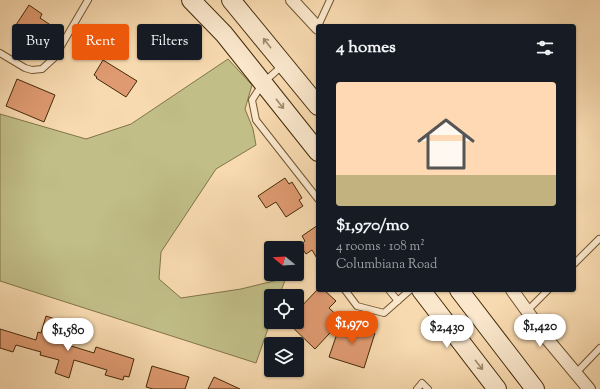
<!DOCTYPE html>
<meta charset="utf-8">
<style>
:root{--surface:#171b24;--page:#242831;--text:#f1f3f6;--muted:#9ea1a6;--line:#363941;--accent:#ea580c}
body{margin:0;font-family:"Sorts Mill Goudy",serif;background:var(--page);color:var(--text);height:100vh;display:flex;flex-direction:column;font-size:15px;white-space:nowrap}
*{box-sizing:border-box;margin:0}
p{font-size:13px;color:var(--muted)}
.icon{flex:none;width:22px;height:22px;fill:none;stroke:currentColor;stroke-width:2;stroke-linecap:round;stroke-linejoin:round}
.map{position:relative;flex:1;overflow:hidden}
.side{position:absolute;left:316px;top:24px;width:260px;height:268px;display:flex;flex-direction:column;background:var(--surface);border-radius:4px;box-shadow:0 1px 3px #0004}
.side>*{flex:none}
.banner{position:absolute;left:12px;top:24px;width:244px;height:36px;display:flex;gap:8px}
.needle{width:26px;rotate:288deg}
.tools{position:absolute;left:264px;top:241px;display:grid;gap:8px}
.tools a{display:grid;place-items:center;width:40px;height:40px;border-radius:4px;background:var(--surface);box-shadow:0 1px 3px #0004;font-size:20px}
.price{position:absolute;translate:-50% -34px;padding:0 9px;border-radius:14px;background:#fff;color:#222;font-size:13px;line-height:26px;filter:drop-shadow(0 1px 2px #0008)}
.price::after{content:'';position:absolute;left:50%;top:24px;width:12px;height:9px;margin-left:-6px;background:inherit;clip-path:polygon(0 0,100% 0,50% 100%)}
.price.current{background:var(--accent);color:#fff}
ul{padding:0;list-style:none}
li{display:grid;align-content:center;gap:8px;height:212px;padding:0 20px}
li+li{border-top:1px solid var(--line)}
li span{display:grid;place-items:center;height:124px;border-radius:4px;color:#555}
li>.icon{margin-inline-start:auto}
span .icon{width:72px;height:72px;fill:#fffc;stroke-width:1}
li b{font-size:17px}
h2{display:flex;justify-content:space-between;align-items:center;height:48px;padding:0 20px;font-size:17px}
.chip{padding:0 14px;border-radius:4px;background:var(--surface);box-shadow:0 1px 3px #0004;font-size:14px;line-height:36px}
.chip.current{background:var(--accent);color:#fff}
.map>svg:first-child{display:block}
.green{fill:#c1be88;stroke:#827448}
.building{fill:#df9a71;stroke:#432b09}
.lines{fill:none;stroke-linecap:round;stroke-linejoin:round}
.lane-casing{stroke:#705733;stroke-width:8}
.street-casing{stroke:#705733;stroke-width:14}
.secondary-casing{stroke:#432b09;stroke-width:20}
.lane{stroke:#fae7cc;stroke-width:6}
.street{stroke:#fae7cc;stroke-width:12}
.secondary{stroke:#fae7cc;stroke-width:18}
.oneway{stroke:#9e896a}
</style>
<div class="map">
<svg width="600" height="389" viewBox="0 0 600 389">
<rect width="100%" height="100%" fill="#f8dab0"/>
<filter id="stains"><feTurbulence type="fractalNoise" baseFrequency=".005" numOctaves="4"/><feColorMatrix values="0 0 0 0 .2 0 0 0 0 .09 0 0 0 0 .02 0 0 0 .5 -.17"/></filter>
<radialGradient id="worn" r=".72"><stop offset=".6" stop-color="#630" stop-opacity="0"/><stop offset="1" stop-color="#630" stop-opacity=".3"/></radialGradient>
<path class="green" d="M228,59l24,26 -7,24 8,20 3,16 -40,24 -55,83 -2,27 22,19 60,-9 45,-11 -7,18h-8v24l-15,43 -256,-82v-167l86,25 45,-15z"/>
<path class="building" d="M29,5l13,9 -2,4 18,12 -12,19 -32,-21z
M103,60l34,21 -11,16 -30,-19 1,-1 -3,-2z
M17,79l38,16 -11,27 -38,-16z
M285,178l4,6 3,-2 10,16 -3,2 4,6 -17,11 -10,-15 -10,6 -8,-12z
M318,225v35l-6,-10 -6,4 -6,-9 5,-4 -3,-5z
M317,290h7l12,11 -7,7 13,12 -27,29 -28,-27h10v-11z
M46,316l15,5 -6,20 39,12 2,-6 38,12 -5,18 -5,-1 -1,4 -18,-5 2,-5 -33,-10 -5,18 -14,-5 4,-13 -19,-5 1,-3 -25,-7 -3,7 -13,-4v-19l36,11 2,-8 3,1z
M341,322l34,11 -11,35 -35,-11z
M152,366l37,11 -4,12h-32l-7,-2z
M214,377l26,12h-32z"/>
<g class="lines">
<g class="lane-casing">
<path id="lane" d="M318,26l12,-26
M0,53l25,15 7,2 10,-1 12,-11 34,-58
M283,65l-20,18 -11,17 4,20 62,79
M574,264l25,-25
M345,290l12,16 27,7 26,-23
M389,290l9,11
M527,311l21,-21
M576,373l24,-25
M417,389l5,-6 6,6"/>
</g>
<g class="street-casing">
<path id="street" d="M292,0l26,28
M512,290l36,50 41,49"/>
</g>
<g class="secondary-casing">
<path id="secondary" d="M191,0l33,34 94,118
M231,0l87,106
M421,290l76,99
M459,290l76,99"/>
</g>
<use href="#lane" class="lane"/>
<use href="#street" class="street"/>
<use href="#secondary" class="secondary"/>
</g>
<defs><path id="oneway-shaft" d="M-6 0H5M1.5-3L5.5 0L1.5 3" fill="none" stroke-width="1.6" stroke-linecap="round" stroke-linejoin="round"/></defs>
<g class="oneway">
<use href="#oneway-shaft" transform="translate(267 43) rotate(-128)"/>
<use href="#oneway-shaft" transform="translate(280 104) rotate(52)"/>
<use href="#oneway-shaft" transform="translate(479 365) rotate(52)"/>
</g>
<rect width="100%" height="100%" filter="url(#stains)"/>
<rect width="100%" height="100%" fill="url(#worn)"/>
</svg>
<div class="tools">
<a><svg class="needle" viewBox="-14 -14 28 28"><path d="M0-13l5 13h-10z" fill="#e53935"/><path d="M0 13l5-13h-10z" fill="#9ea1a6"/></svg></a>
<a><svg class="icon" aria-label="locate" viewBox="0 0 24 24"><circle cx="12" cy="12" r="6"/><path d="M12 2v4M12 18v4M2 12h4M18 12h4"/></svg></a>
<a><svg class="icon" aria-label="layers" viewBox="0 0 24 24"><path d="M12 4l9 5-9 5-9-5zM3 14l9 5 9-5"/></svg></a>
</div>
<b class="price current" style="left:352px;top:345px">$1,970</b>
<b class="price" style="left:540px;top:348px">$1,420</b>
<b class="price" style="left:447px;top:349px">$2,430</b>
<b class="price" style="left:68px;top:352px">$1,580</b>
<div class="banner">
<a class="chip">Buy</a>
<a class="chip current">Rent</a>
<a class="chip">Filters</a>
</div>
<section class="side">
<h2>4 homes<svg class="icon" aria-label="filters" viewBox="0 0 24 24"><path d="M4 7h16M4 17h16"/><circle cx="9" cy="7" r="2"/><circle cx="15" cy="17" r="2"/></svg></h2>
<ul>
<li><span style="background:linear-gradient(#ffd9b3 75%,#c2b280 0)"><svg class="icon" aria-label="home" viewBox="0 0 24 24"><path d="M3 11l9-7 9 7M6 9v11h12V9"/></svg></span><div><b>$1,970/mo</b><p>4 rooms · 108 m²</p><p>Columbiana Road</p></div></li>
</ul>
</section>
</div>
